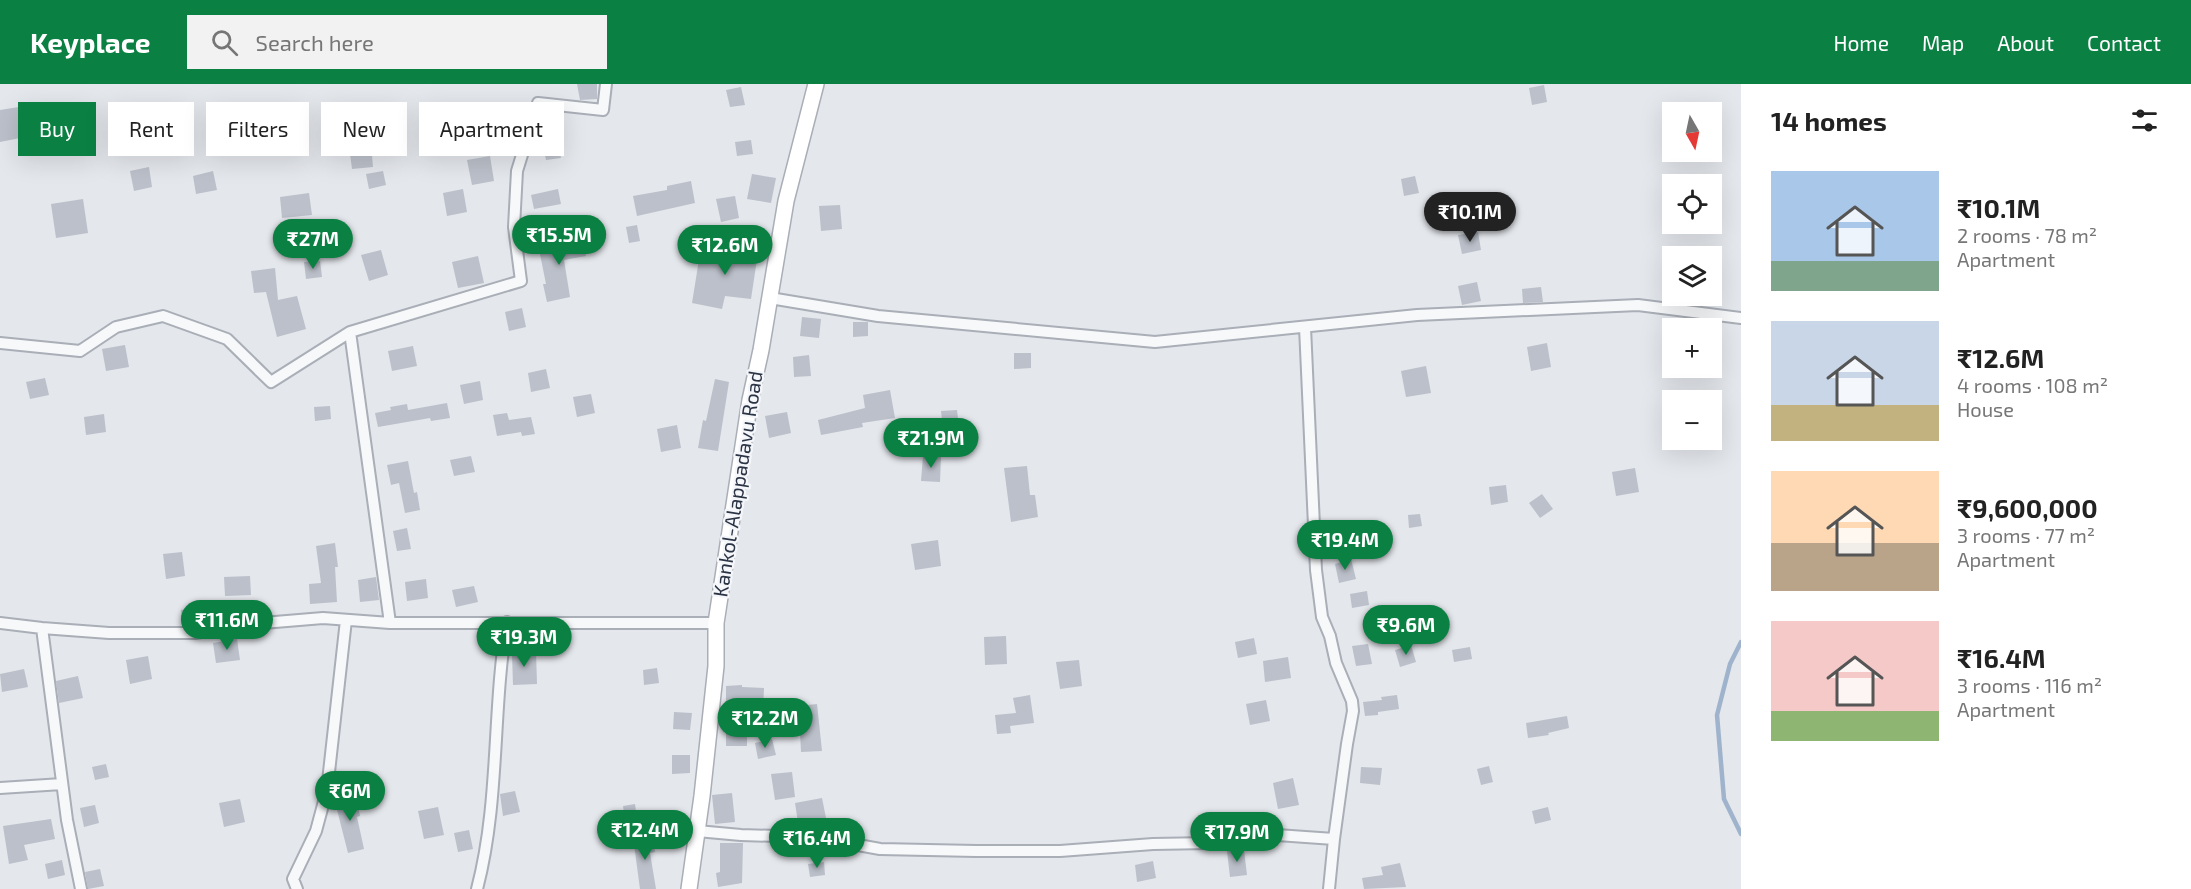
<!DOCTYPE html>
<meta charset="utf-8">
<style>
:root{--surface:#fff;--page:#f2f2f2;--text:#222;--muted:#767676;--accent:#0b8043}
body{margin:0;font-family:"Exo 2",sans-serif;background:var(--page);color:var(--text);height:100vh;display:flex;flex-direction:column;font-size:22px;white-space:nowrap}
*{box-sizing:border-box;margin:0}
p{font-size:20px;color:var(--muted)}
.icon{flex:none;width:33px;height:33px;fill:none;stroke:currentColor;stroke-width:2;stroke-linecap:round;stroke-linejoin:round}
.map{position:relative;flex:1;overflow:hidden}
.panel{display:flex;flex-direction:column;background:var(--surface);width:450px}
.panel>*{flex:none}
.banner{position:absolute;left:18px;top:18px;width:570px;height:54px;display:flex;gap:12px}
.needle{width:39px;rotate:171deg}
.tools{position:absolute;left:1662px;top:18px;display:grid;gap:12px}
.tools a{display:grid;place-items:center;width:60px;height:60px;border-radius:0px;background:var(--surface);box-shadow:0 6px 24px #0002;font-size:30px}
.price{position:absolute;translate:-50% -51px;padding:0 14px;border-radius:21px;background:var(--accent);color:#fff;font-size:20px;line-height:39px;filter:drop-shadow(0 2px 3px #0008)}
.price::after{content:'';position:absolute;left:50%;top:36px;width:18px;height:14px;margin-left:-9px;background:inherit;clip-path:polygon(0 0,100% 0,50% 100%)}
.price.selected{background:#222;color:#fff}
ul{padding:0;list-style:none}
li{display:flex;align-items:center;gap:18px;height:150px;padding:0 30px}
li span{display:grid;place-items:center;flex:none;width:168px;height:120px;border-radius:0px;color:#555}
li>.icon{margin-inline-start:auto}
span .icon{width:72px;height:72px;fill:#fffc;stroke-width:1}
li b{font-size:26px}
h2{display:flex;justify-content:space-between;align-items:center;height:72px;padding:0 30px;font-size:26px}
.pill{padding:0 21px;border-radius:0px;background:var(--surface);box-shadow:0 6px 24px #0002;font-size:21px;line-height:54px}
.pill.selected{background:var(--accent);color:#fff}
header{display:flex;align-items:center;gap:36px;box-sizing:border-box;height:84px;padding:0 30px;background:var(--accent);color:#fff}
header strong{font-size:28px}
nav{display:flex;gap:33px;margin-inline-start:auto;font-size:21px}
.search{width:420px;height:54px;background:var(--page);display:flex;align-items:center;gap:15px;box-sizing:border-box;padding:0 21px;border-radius:0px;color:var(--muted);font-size:22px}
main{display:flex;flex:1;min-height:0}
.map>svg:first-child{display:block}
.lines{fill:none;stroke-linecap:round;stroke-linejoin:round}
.stream{stroke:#9fb4cc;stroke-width:4.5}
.building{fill:#bbc0ca}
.minor-casing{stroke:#a9aeb7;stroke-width:14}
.secondary-casing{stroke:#a9aeb7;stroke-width:18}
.minor{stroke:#f7f8fa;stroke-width:10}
.secondary{stroke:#fff;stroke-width:15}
.labels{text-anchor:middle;stroke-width:4.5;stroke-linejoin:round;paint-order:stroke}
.street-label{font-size:20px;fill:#2b3445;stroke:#f4f6f9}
</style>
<header>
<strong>Keyplace</strong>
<div class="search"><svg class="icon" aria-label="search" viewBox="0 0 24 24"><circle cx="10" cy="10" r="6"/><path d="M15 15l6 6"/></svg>Search here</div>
<nav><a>Home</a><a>Map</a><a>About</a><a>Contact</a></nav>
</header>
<main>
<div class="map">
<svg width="1741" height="805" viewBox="0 0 1741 805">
<rect width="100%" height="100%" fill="#e4e7ec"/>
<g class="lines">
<path class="stream" d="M1741,558l-11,22 -13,51 7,84 17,35"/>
</g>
<path class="building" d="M577,0h20v15l-17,1z
M1544,1l3,17 -15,3 -3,-17z
M741,3l4,18 -15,2 -4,-17z
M19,23l6,30 -25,5v-32z
M751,56l2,14 -16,2 -2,-14z
M558,59l3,15 -15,2 -3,-15z
M371,60l2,23 -21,2 -3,-23z
M490,72l4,25 -22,4 -5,-25z
M149,83l3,20 -18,4 -4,-20z
M213,87l4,19 -21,4 -3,-18z
M383,87l3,14 -17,4 -3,-15z
M752,90l24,4 -5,25 -24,-4z
M1415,92l4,17 -15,3 -3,-17z
M691,97l4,22 -58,13 -4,-20 34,-6v-4z
M463,105l4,23 -20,4 -4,-23z
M558,105l3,15 -27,5 -3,-14z
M309,109l3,22 -30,3 -2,-21z
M735,112l4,22 -18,4 -5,-23z
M83,115l5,34 -32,5 -5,-34z
M840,121l2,24 -21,2 -2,-25z
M637,141l3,16 -11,2 -3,-16z
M1478,148l3,18 -19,4 -4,-19z
M582,153l4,19 -22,4 6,37 -23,5 -4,-18h3l-8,-40z
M743,160l16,2 -8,53 -26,-3 -3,13 -30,-6 9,-56 41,6z
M381,166l7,25 -19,6 -8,-26z
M478,172l6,27 -26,5 -6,-26z
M320,177l2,16 -16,2 -2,-17z
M275,184l3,32 19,-4 9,33 -29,8 -11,-45 -12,1 -3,-22z
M1477,198l4,19 -19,4 -4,-19z
M1541,203l2,15 -20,1 -1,-14z
M522,224l4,19 -17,4 -4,-19z
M802,233l19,2 -2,19 -19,-2z
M853,238h15v14l-15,1z
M1547,259l4,24 -20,4 -4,-24z
M125,261l4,22 -23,4 -4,-22z
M413,262l4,20 -25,5 -4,-20z
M1014,269h17v15l-17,1z
M809,271l2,21 -17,1 -1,-20z
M1426,282l5,27 -25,4 -5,-26z
M546,285l4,19 -19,4 -3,-19z
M45,294l4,17 -19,4 -4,-17z
M715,295l14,3 -11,69 -20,-3 5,-28 3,1z
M480,297l3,19 -19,4 -4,-19z
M890,306l5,28 -33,5 1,4 -42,8 -3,-15 47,-12 -2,-13z
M591,310l4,19 -18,4 -4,-20z
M447,319l3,15 -19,3 -1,-3 -52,9 -3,-14 16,-3 -1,-3 17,-3 1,6z
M330,322l1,13 -16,2 -1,-14z
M957,326l2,17 -16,2 -2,-18z
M787,328l4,21 -22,5 -4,-22z
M507,329l2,7 22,-3 4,17 -13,2 -1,-4 -24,4 -4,-21z
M104,330l2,18 -20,3 -2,-18z
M677,341l4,23 -20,4 -4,-23z
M471,372l4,16 -21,4 -4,-16z
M923,372l18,1 -1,25 -19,-1z
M408,377l6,32 3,-1 3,18 -15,3 -6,-30 -8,2 -4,-20z
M1027,382l3,29h5l3,22 -27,5 -7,-54z
M1635,384l4,24 -23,4 -4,-24z
M1506,401l2,17 -17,3 -2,-18z
M1542,410l11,15 -13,9 -11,-15z
M1420,430l2,12 -13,2 -1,-13z
M407,444l4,21 -14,2 -4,-20z
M938,456l3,26 -26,4 -4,-26z
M335,459l3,24h-3l2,35 -27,2 -1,-20 12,-1 -5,-37z
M182,468l3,24 -19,3 -3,-25z
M1351,475l5,20 -17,4 -4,-19z
M250,492l1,19 -26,1 -1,-19z
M376,493l3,23 -19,2 -2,-22z
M426,495l2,19 -21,3 -2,-19z
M474,502l4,16 -22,5 -4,-17z
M1367,507l2,14 -17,3 -2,-14z
M195,524l3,16 -15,2 -2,-16z
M1006,552l1,28 -22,1 -1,-28z
M1254,554l3,16 -19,4 -3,-16z
M237,555l3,21 -24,3 -3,-20z
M1368,560l4,20 -16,2 -4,-20z
M1411,561l5,17 -16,5 -5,-17z
M1470,563l2,12 -18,3 -2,-12z
M536,568l1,32 -24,1 -1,-32z
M148,572l4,23 -22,5 -4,-24z
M1288,573l3,21 -26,4 -2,-21z
M1079,576l3,26 -22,3 -4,-27z
M657,584l2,15 -15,2 -1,-15z
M24,585l4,18 -26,5 -2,-18z
M78,592l5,22 -24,5 -3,-22z
M742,601v2l22,1 -1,22h-16v36h-21v-60z
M1030,611l4,28 -24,3 1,7 -14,1 -2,-19 21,-2 -3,-15z
M1397,611l2,14 -21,3v3l-13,1 -2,-14 19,-2 -1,-3z
M1266,616l4,21 -20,4 -4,-21z
M817,620l5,47 -21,1 -1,-20h3l-4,-26z
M674,628l18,1 -2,17 -17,-1z
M1567,632l2,12 -21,5 1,2 -21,3 -2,-15z
M772,655l4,16 -18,4 -3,-16z
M672,671h18v18l-18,1z
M106,680l3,13 -14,3 -3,-13z
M1489,682l4,16 -12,3 -4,-16z
M1361,683l21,1 -2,17 -20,-2z
M792,688l3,25 -20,3 -4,-26z
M1293,694l6,27 -21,4 -5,-26z
M515,707l5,21 -17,4 -3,-22z
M732,709l3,29 -20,2 -3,-29z
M356,710l4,22 -3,1 7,32 -16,4 -14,-55z
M822,714l6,30 -29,1 -4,-26z
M240,715l5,23 -21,5 -5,-24z
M635,720l2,15 -12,2 -2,-15z
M95,721l4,18 -15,4 -4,-19z
M438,723l6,28 -20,4 -6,-28z
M1548,723l3,13 -16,4 -3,-13z
M51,735l4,20 -31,6 4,15 -19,4 -6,-38z
M469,746l4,19 -15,3 -4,-19z
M652,750l3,18 -5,1 6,36h-16l-7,-52z
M720,759h23l-1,40 -24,4 -2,-14 4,-1z
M1244,766l3,25 -17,2 -3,-26z
M62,776l3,15 -17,4 -3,-15z
M1153,777l3,17 -19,4 -2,-17z
M824,778l1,13 -15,2 -2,-13z
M1400,779l6,24 -42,2 -2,-11 21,-3 -2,-8z
M100,785l4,17 -16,3 -3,-17z"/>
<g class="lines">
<g class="minor-casing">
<path id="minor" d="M770,214l108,18 277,26 262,-27 221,-10 103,13
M1305,243l11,243 6,47 8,19 6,27 16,38 1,10 -6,33 -13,95
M0,259l80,8 36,-24 47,-11 64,23 44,43 79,-50
M0,539l42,5 67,5h86l68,-10 60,-5 67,5h326
M390,539l-40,-291 171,-51 -7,-54 3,-56 21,-68 65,7 3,-26
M42,544l25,192 14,69
M0,704l62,-4
M697,747l44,4 73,2 66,12 96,2h84l93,-7 57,-1 53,-9 71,5 -5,50
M297,805l-4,-10 23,-48 11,-41 19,-170
M477,805c23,-87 15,-179 30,-267"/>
</g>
<g class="secondary-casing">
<path id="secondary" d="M689,805l13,-93 14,-130v-43l34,-223 11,-50 25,-149 30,-117"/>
</g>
<use href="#minor" class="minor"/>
<use href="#secondary" class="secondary"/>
</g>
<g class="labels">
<g class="street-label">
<text transform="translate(738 400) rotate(-81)" y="7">Kankol-Alappadavu Road</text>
</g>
</g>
</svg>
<div class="tools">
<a><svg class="needle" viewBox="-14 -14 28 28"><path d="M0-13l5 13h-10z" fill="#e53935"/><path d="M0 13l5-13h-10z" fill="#767676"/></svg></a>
<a><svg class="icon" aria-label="locate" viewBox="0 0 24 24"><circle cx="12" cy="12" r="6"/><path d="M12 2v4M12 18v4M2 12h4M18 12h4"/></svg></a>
<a><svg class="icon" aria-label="layers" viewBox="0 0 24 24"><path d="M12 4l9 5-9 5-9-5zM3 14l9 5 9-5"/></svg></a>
<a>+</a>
<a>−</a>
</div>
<b class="price selected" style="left:1470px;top:159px">₹10.1M</b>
<b class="price" style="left:559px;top:182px">₹15.5M</b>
<b class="price" style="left:313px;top:186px">₹27M</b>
<b class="price" style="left:725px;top:192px">₹12.6M</b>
<b class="price" style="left:931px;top:385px">₹21.9M</b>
<b class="price" style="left:1345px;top:487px">₹19.4M</b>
<b class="price" style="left:227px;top:567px">₹11.6M</b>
<b class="price" style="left:1406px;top:572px">₹9.6M</b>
<b class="price" style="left:524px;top:584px">₹19.3M</b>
<b class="price" style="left:765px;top:665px">₹12.2M</b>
<b class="price" style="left:350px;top:738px">₹6M</b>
<b class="price" style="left:645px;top:777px">₹12.4M</b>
<b class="price" style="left:1237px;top:779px">₹17.9M</b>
<b class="price" style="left:817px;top:785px">₹16.4M</b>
<div class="banner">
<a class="pill selected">Buy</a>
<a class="pill">Rent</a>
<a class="pill">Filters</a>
<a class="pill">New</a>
<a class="pill">Apartment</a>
</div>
</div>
<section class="panel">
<h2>14 homes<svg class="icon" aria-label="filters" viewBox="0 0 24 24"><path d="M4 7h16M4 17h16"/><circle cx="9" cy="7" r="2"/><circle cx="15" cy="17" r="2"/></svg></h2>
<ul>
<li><span style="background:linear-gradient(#a9c7e8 75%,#7fa58c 0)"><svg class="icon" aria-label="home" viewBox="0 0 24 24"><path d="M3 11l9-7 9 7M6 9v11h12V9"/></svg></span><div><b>₹10.1M</b><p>2 rooms · 78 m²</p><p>Apartment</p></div></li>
<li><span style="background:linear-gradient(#c9d6e8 70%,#c2b280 0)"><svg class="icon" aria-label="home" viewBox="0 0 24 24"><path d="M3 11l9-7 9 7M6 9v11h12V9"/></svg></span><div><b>₹12.6M</b><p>4 rooms · 108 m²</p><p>House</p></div></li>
<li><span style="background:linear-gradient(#ffd9b3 60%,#b9a48a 0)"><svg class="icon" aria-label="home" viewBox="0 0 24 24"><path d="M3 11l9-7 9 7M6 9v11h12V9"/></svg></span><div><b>₹9,600,000</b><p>3 rooms · 77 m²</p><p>Apartment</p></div></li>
<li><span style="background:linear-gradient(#f6c9c9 75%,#8fb573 0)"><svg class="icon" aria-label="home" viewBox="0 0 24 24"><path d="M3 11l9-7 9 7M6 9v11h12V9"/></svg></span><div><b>₹16.4M</b><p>3 rooms · 116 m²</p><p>Apartment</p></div></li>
</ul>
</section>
</main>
